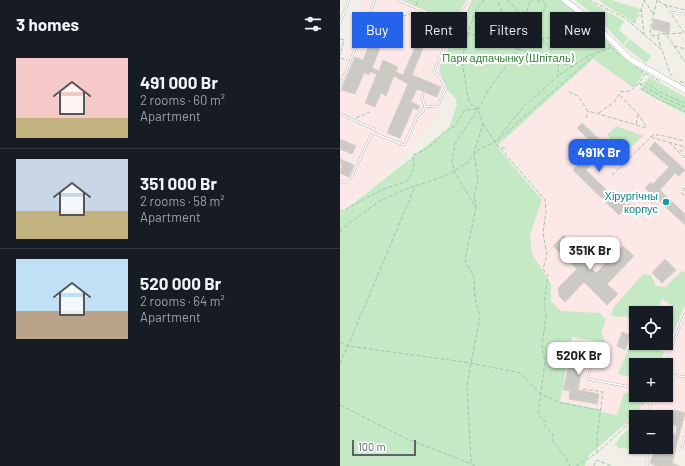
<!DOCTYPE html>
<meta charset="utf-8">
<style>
:root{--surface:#171b24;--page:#242831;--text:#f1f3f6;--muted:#9ea1a6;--line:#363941;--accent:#2563eb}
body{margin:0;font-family:Barlow,sans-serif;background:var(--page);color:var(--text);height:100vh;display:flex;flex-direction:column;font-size:15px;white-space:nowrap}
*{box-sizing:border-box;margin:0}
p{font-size:13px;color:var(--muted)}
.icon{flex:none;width:22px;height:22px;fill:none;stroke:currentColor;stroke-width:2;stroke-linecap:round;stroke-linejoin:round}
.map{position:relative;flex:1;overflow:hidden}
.panel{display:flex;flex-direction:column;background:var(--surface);width:340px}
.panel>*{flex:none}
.banner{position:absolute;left:12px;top:12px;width:273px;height:36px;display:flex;gap:8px}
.tools{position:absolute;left:289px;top:306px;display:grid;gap:8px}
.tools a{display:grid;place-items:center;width:44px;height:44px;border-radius:0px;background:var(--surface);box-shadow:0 1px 3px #0004;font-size:20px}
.scale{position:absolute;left:12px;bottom:10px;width:64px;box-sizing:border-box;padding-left:4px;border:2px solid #5f6368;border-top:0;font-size:11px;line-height:14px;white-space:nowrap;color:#5f6368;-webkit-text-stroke:3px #fff;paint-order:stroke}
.price{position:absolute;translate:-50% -34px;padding:0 9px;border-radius:8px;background:#fff;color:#222;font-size:13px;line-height:26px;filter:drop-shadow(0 1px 2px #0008)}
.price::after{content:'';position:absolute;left:50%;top:24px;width:12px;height:9px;margin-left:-6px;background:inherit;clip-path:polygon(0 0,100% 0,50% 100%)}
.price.active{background:var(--accent);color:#fff}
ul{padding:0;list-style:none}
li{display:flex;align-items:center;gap:12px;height:100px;padding:0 16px}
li+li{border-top:1px solid var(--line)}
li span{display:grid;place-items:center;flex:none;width:112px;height:80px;border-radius:0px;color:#555}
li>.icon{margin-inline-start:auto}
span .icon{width:48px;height:48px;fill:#fffc;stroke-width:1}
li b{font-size:17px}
h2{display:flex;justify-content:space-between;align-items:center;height:48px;padding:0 16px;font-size:17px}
.tag{padding:0 14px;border-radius:0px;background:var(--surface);box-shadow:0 1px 3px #0004;font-size:14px;line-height:36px}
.tag.active{background:var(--accent);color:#fff}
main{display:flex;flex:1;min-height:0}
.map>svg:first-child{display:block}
.medical{fill:#fce8e6;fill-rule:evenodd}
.green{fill:#c5e8c5}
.building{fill:#cccac5;stroke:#d6d1c6}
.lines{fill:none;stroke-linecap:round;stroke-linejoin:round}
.lane-casing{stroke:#b5b8bc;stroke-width:2.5}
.secondary-casing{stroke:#b6babf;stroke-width:6}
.path{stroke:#9cc7a9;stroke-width:1;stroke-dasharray:4 2;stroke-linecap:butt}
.lane{stroke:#fff;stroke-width:1.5}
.secondary{stroke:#fff;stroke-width:5}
.culture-dot{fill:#0f9aa8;stroke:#fff;stroke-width:1.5}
.labels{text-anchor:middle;stroke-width:4;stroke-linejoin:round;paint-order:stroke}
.park-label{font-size:11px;fill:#348238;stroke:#fff}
.culture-label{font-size:11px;fill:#0d838f;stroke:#fff;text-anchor:end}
</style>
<main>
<section class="panel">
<h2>3 homes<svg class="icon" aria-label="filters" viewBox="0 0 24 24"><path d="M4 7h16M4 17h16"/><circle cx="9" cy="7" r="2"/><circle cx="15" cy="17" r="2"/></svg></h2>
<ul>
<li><span style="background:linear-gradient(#f6c9c9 75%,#c2b280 0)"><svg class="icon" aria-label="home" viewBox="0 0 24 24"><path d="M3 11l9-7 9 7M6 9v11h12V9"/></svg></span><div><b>491 000 Br</b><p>2 rooms · 60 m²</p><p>Apartment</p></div></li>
<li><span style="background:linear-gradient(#c9d6e8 65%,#c2b280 0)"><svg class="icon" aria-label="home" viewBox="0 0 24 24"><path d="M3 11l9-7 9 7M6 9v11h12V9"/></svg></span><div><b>351 000 Br</b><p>2 rooms · 58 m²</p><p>Apartment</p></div></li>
<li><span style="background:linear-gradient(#bfe0f5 65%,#b9a48a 0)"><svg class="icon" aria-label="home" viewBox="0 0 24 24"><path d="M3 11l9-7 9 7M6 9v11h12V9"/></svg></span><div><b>520 000 Br</b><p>2 rooms · 64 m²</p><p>Apartment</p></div></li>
</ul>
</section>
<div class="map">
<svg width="345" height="466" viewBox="0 0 345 466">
<rect width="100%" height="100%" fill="#f1efe8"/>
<path class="medical" d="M24,0h108l-28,59 6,25 -19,38 -47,56 -44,32v-145z
M253,60l40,27 52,30v330l-19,-7v-23h-30v13l-79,-26 -35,-159 15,-59 -39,-41zM296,313h30v30h-30zM296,365h30v30h-30z"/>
<path class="green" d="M63,0h62l-11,22z
M132,0h89l25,20 38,38 20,14 -10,16 -41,-29 -95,86 1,4 43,51 -12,35 2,19 19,30v17l10,10 39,2 6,7 -5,13 5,10 -34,-6 -12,64 41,9v2l16,3 7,-22 12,-1v3h6l2,5 -20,25 -36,31 -3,10h-245v-252l109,-86 8,-23 -1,-6 -9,-9 -8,-19 1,-5z
M235,0h12l37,21 -5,9 9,8 -5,7 -24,-26z
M259,0h12l29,9 -7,14c-10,-10 -24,-13 -34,-23z
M290,39l21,17 -5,7 -22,-17z
M309,77l36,20v17l-45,-24z
M276,126l28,10 -20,16 -17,-17z
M342,271l3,1v33l-16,38 -3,-1v-9l8,-26 -12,-8 -5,14h-21v16l-7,-2v-9l-4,-2 -6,1 -8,-1 2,-8 30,-34 8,1 5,11 9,1z
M293,338l3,2v3h7l21,9 -5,13h-23v13l-18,-4z
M292,427l2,2 2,7 -6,13 -11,-1 -4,-3 6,-9z"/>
<path class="building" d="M314,19l16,4 -1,10 -17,-4z
M86,22l7,3 -2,3 16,7 -3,8 -16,-7 -16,39 29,12 -4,10 -20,-8 -6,13 9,4 -2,4 -5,-2 -13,30 -13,-5 21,-49 -14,-8 -8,20 -5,-3 -6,14 -10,-4 12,-29 -7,-2 -1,3 -5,-2 -9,21 -14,-4 14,-33 8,3 15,-36 10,4 -16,40 7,3 4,-11 15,7 -2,5 7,3z
M242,123l30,28 -6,6 -4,-4 -16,17 32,31 9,-9 7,7 -15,16 -46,-45 23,-23 -19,-19z
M0,139l16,7 -4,8 -12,-5z
M315,142l30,28 -6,6 -4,-3 -15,17 25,24v11l-40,-37 6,-6 2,2 16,-17 -20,-18z
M0,159l14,6 -5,12 -9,-4 2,-8 -2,-1z
M224,235l29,28 -3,4 6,6 27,-27 11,10 -27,28 11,10 -11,11 -23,-23 -19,20 -6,-6 -1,-8 19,-19 -24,-23z
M325,259l11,11 -14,13 -10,-10z
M282,332l8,3 -5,15 -8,-4z
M234,343l5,1 -2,8 20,4 -3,12 -12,-2 -4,24 21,4 -2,10 -28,-5 1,-8 -7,-1z
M334,410l11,3 -13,50 8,3h-23l-7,-3 6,-16h13l3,-8 -6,-2 2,-5 8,3 1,-9 -8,-2z"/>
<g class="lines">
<g class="lane-casing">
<path id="lane" d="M58,0l57,24 12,-24
M330,12l15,2
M0,23l9,-23
M0,86l35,-86
M85,106l12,1 9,-18 -2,-6 -10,-12 21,-47
M0,114l34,15 -22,47 -5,6h-7
M33,133l31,12 13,-28 6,-6 2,-5 -3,-8 1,-4
M301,197h6l11,10
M324,365l21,-51
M326,367l13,9 6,1
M250,370l-2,9 48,9
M309,417l2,-22
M342,447l3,-10
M307,466v-19"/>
</g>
<g class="secondary-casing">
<path id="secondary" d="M224,0l27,20 39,39 55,31"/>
</g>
<path class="path" d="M144,0l-7,8 -9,25 105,34
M167,0l17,16 3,-5c7,10 10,18 16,28 10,18 17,11 15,37
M249,0l36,18 37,32 9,26
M304,0l10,15
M317,0l-7,30 1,5 6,1 4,-3 5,1 19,28
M318,1l7,4 20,5
M198,3l1,-3
M76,5l2,-5
M325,5l3,4
M302,7l2,-7
M301,8l3,27
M187,11l3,-10 3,-1
M332,15l13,19
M195,21l7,-5 4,-12 -4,-4
M294,23l7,-13
M28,25l42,-11
M128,33l-6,28 7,42 9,6 5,15 -9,29 4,28 -4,13 2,14
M183,34l20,6 44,-18
M326,34l16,-1
M318,36l3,13
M0,39l4,1 -4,15
M268,44l13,13
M334,46l11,3
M179,50l5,-33
M0,58l7,2
M295,67l26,15
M340,81l5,3
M299,83l23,14 23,10
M280,91c12,4 19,-8 25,-17
M229,92l9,4 10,15 59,17
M345,103l-22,-9 -18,-12 -4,2v4l19,12 25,11
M259,113l15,-11 5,-8 19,20 9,13
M16,118l14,-6
M246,118l2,-7
M143,124l12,18 50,58 1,11 -3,22 4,22 -4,14 5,7 -4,28 2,12 -4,31 3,16 -7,51 8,8 -1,4 8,9v7l12,14 5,10
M296,124l2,-9
M311,137l34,10
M157,141l101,-89
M329,142l16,16
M161,148h5
M340,152l5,-4
M272,175l41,-40h7l25,6
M345,188l-4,4 4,4
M0,212l44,-23 23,-8 7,-13 -1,-13c8,-3 17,-8 23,-14 7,-7 8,-11 18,-14l11,-17 13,-1
M0,232l8,-8 30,-22 26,-12 41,-14 22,-13 11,-13 17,-8 29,-36 34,-30 30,-20 24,-9
M0,342l8,4 123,17 49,10 20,21 21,9 39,7
M0,364l75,-177
M243,390l2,-1 18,3 -6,44v17
M0,405l67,34 70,27
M131,463l-4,-79 13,-67 -5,-19 -1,-21 -9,-17 11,-52 -22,-37 -2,-10 3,-17 23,-35 13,-23 27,-36 -21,-50
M236,466l21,-13 26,-24 25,-32
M254,466l2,-6 16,6"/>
<use href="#lane" class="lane"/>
<use href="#secondary" class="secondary"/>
</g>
<circle class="culture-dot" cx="326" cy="202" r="4"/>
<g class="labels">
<g class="park-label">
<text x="168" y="62">Парк адпачынку (Шпіталь)</text>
</g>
<g class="culture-label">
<text x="318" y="200">Хірургічны<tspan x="318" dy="13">корпус</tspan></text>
</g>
</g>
</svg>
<div class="tools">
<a><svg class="icon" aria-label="locate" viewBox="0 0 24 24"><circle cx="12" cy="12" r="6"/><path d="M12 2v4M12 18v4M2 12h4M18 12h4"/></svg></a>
<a>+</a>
<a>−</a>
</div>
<div class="scale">100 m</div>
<b class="price active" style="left:259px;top:173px">491K Br</b>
<b class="price" style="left:250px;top:271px">351K Br</b>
<b class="price" style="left:239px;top:376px">520K Br</b>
<div class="banner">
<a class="tag active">Buy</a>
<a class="tag">Rent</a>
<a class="tag">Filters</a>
<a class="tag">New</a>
</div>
</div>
</main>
